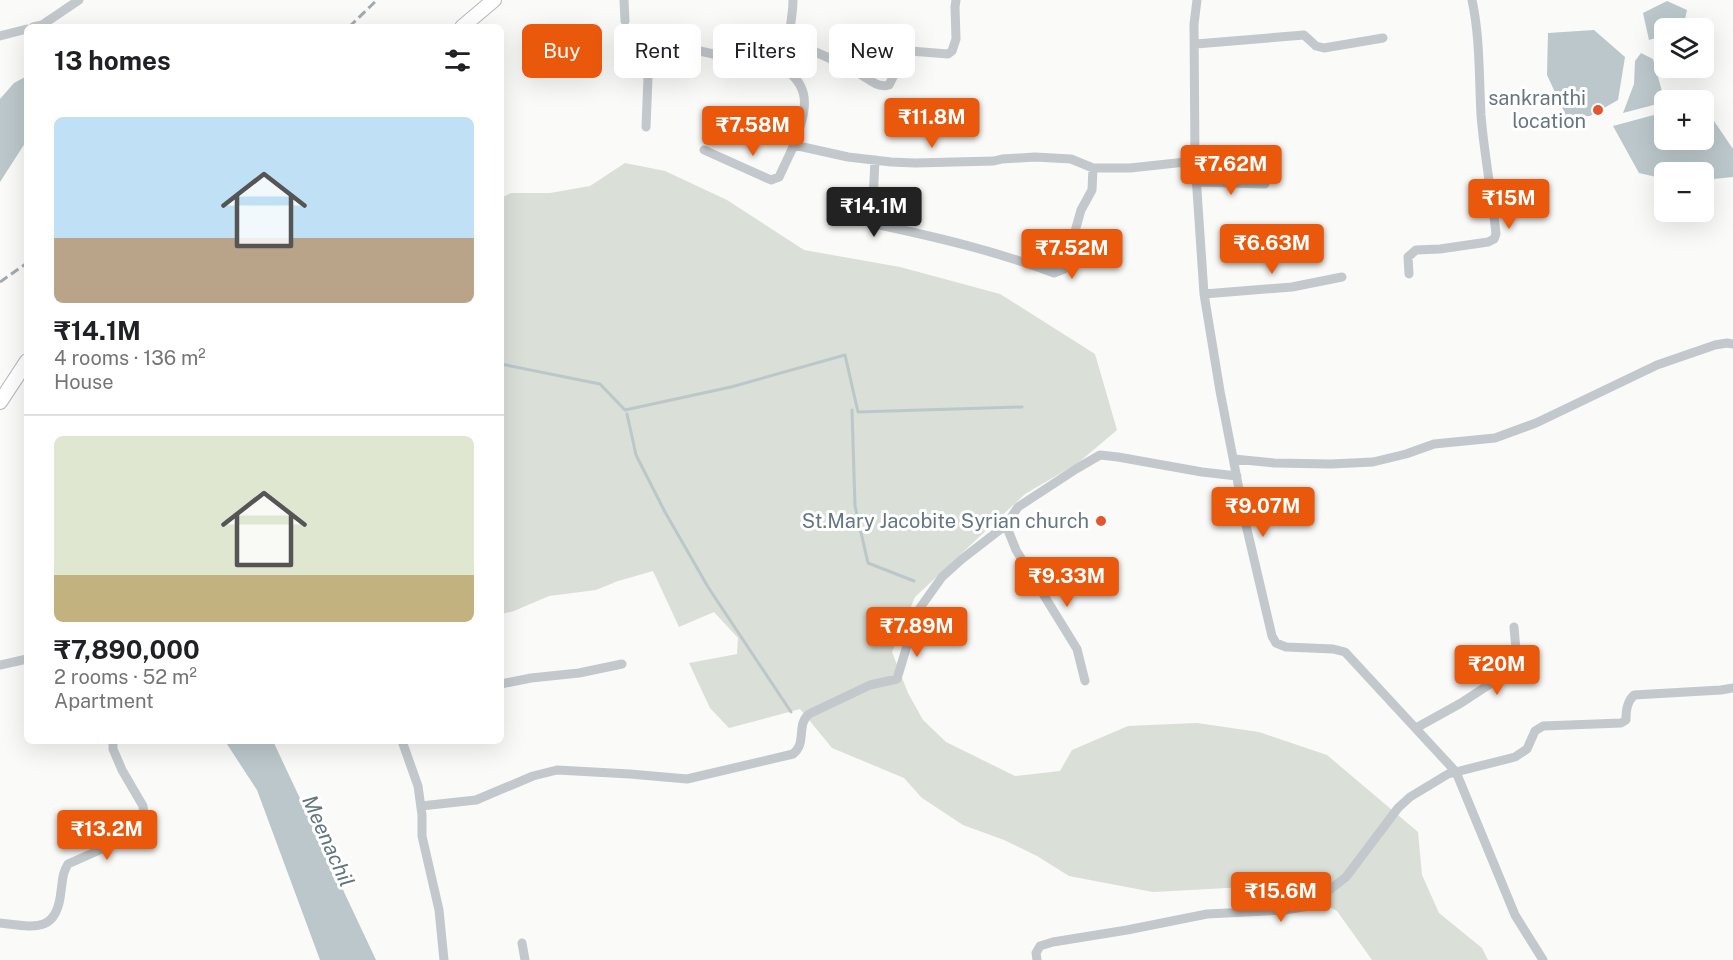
<!DOCTYPE html>
<meta charset="utf-8">
<style>
:root{--surface:#fff;--page:#f6f6f6;--text:#202124;--muted:#757577;--line:#e0e0e0;--accent:#ea580c}
body{margin:0;font-family:"Public Sans",sans-serif;background:var(--page);color:var(--text);height:100vh;display:flex;flex-direction:column;font-size:22px;white-space:nowrap}
*{box-sizing:border-box;margin:0}
p{font-size:20px;color:var(--muted)}
.icon{flex:none;width:33px;height:33px;fill:none;stroke:currentColor;stroke-width:2;stroke-linecap:round;stroke-linejoin:round}
.map{position:relative;flex:1;overflow:hidden}
.panel{position:absolute;left:24px;top:24px;width:480px;height:720px;display:flex;flex-direction:column;background:var(--surface);border-radius:9px;box-shadow:0 6px 24px #0002}
.panel>*{flex:none}
.hud{position:absolute;left:522px;top:24px;width:570px;height:54px;display:flex;gap:12px}
.fabs{position:absolute;left:1654px;top:18px;display:grid;gap:12px}
.fabs a{display:grid;place-items:center;width:60px;height:60px;border-radius:9px;background:var(--surface);box-shadow:0 6px 24px #0002;font-size:30px}
.price{position:absolute;translate:-50% -51px;padding:0 14px;border-radius:6px;background:var(--accent);color:#fff;font-size:20px;line-height:39px;filter:drop-shadow(0 2px 3px #0008)}
.price::after{content:'';position:absolute;left:50%;top:36px;width:18px;height:14px;margin-left:-9px;background:inherit;clip-path:polygon(0 0,100% 0,50% 100%)}
.price.selected{background:#222;color:#fff}
ul{padding:0;list-style:none}
li{display:grid;align-content:center;gap:12px;height:318px;padding:0 30px}
li+li{border-top:2px solid var(--line)}
li span{display:grid;place-items:center;height:186px;border-radius:9px;color:#555}
li>.icon{margin-inline-start:auto}
span .icon{width:108px;height:108px;fill:#fffc;stroke-width:1}
li b{font-size:26px}
h2{display:flex;justify-content:space-between;align-items:center;height:72px;padding:0 30px;font-size:26px}
.tag{padding:0 21px;border-radius:9px;background:var(--surface);box-shadow:0 6px 24px #0002;font-size:21px;line-height:54px}
.tag.selected{background:var(--accent);color:#fff}
.map>svg:first-child{display:block}
.green{fill:#dadfd7}
.water{fill:#bbc7cb}
.lines{fill:none;stroke-linecap:round;stroke-linejoin:round}
.stream{stroke:#bbc7cb;stroke-width:3}
.primary-casing{stroke:#b5babe;stroke-width:16}
.street{stroke:#c3c8cc;stroke-width:9}
.primary{stroke:#fff;stroke-width:14}
.rail{stroke:#a2aab0;stroke-width:3;stroke-dasharray:9 4.5;stroke-linecap:butt}
.poi-dot{fill:#e4572e;stroke:#fff;stroke-width:2}
.labels{text-anchor:middle;stroke-width:6;stroke-linejoin:round;paint-order:stroke}
.poi-label{font-size:20px;fill:#657683;stroke:#fff;text-anchor:end}
.water-label{font-size:21px;font-style:italic;fill:#60757c;stroke:#fff}
</style>
<div class="map">
<svg width="1733" height="960" viewBox="0 0 1733 960">
<rect width="100%" height="100%" fill="#fafaf8"/>
<path class="green" d="M625,163l40,8 62,29 77,50 96,17 100,27 95,60 22,76 -39,33 -53,31 -110,103 -23,55 16,41 15,27 23,22 69,34 45,-5 12,-21 56,-24 69,-3 62,9 68,23 91,77 4,43 17,38 43,35 6,12h-116l-35,-49 -44,-23 -48,-1 -92,5 -84,-16 -32,-20 -33,-16 -41,-15 -41,-27 -18,-20 -72,-30 -32,-39 -71,19 -19,-20 -21,-45 48,-9 1,-16 -24,-26 -35,15 -26,-56 -35,10 -22,9 -47,6 -35,15 -13,3v-416l10,-5h39l40,-7z"/>
<path class="water" d="M1667,1l20,9 -4,18h-18v7l-16,5 -6,-27z
M1594,30l31,27 -7,43 -28,16 -23,2 -20,-43 1,-42z
M1641,53l12,6 12,43 -42,11 11,-29 1,-23z
M27,76v64l-27,42v-83l14,-16z
M1665,112v28h39v-27l10,8 19,28v28l-29,3v-8h-39v7l-26,-6 -26,-47z
M225,741h48l103,219h-56l-63,-170z"/>
<g class="lines">
<path class="stream" d="M501,364l99,20 25,26 106,-23 114,-32 13,57 164,-5
M852,410l3,96 13,57 46,18
M627,414l9,41 29,57 43,75 83,125"/>
<g class="primary-casing">
<path id="primary" d="M462,27l32,-27
M0,402l27,-41"/>
</g>
<path class="street" d="M624,0l1,21
M793,0c0,24 -9,47 -6,71 28,20 16,47 7,74l54,12 43,5 24,1 79,-2 8,-2 33,-2 36,2 22,9h37l65,-7
M1197,0l-3,24 1,137 9,133 16,97 26,134 26,111 4,7 10,4 47,2 12,3 111,120 59,143 28,45
M33,27l9,-2 37,-25
M0,36l27,-7
M788,41c26,10 51,20 75,35 8,5 16,12 26,9l16,-32 5,-2 38,3 4,-3 4,-12 -1,-32 1,-7
M1196,44l108,-9 12,11 8,2 59,-10
M646,127l3,-74 5,-2h46l87,20
M704,150l67,30 8,-3 15,-32
M875,160l-3,61 3,3c61,13 121,27 179,49l10,-4 2,-6 15,-53 11,-20 1,-22
M1198,182l67,2
M1409,274l-1,-17 8,-7 24,-1 48,-7 6,-3 2,-5c-4,-40 -12,-80 -15,-119 -2,-38 -1,-78 -9,-115
M1204,294l88,-7 50,-10
M1234,459l40,4 57,1 42,-2 33,-8 28,-10 61,-6 41,-15 121,-58 58,-20 12,-2 6,1
M1006,525l10,25 61,99 8,32
M0,665l27,-6
M501,684l30,-6 48,-5 43,-9
M1416,728l45,-25 55,-36 1,-5 -3,-35
M402,741l16,45 4,29v21l17,74 5,50
M421,806l55,-6 57,-24 24,-6 73,4 57,5 106,-25c14,-10 3,-30 16,-40l61,-29 27,-6 20,-67 25,-35 20,-18 44,-34 12,-18 58,-38 24,-14 18,2 84,15 35,4
M0,923c34,4 57,11 61,-32 2,-12 1,-17 7,-27l70,-31 7,-8 -2,-19 -21,-36 -9,-21v-8
M522,943l3,17
M1037,960l-1,-7 4,-7 13,-4 74,-12 80,-16 78,-4 24,-4 37,-29 52,-69 12,-11 38,-23 67,-17 12,-8 8,-18 8,-5 78,-3 5,-3c0,-10 1,-18 8,-25l87,-5 12,-2"/>
<use href="#primary" class="primary"/>
<path class="rail" d="M349,27l28,-27
M0,282l27,-19"/>
</g>
<g class="poi-dot">
<circle cx="1598" cy="110" r="6"/>
<circle cx="1101" cy="521" r="6"/>
</g>
<g class="labels">
<g class="poi-label">
<text x="1586" y="105">sankranthi<tspan x="1586" dy="23">location</tspan></text>
<text x="1089" y="528">St.Mary Jacobite Syrian church</text>
</g>
<g class="water-label">
<text transform="translate(328 841) rotate(66)" y="7">Meenachil</text>
</g>
</g>
</svg>
<div class="fabs">
<a><svg class="icon" aria-label="layers" viewBox="0 0 24 24"><path d="M12 4l9 5-9 5-9-5zM3 14l9 5 9-5"/></svg></a>
<a>+</a>
<a>−</a>
</div>
<b class="price" style="left:932px;top:149px">₹11.8M</b>
<b class="price" style="left:753px;top:157px">₹7.58M</b>
<b class="price" style="left:1231px;top:196px">₹7.62M</b>
<b class="price" style="left:1509px;top:230px">₹15M</b>
<b class="price selected" style="left:874px;top:238px">₹14.1M</b>
<b class="price" style="left:1272px;top:275px">₹6.63M</b>
<b class="price" style="left:1072px;top:280px">₹7.52M</b>
<b class="price" style="left:1263px;top:538px">₹9.07M</b>
<b class="price" style="left:1067px;top:608px">₹9.33M</b>
<b class="price" style="left:917px;top:658px">₹7.89M</b>
<b class="price" style="left:1497px;top:696px">₹20M</b>
<b class="price" style="left:107px;top:861px">₹13.2M</b>
<b class="price" style="left:1281px;top:923px">₹15.6M</b>
<div class="hud">
<a class="tag selected">Buy</a>
<a class="tag">Rent</a>
<a class="tag">Filters</a>
<a class="tag">New</a>
</div>
<section class="panel">
<h2>13 homes<svg class="icon" aria-label="filters" viewBox="0 0 24 24"><path d="M4 7h16M4 17h16"/><circle cx="9" cy="7" r="2"/><circle cx="15" cy="17" r="2"/></svg></h2>
<ul>
<li><span style="background:linear-gradient(#bfe0f5 65%,#b9a48a 0)"><svg class="icon" aria-label="home" viewBox="0 0 24 24"><path d="M3 11l9-7 9 7M6 9v11h12V9"/></svg></span><div><b>₹14.1M</b><p>4 rooms · 136 m²</p><p>House</p></div></li>
<li><span style="background:linear-gradient(#dfe7d0 75%,#c2b280 0)"><svg class="icon" aria-label="home" viewBox="0 0 24 24"><path d="M3 11l9-7 9 7M6 9v11h12V9"/></svg></span><div><b>₹7,890,000</b><p>2 rooms · 52 m²</p><p>Apartment</p></div></li>
</ul>
</section>
</div>
